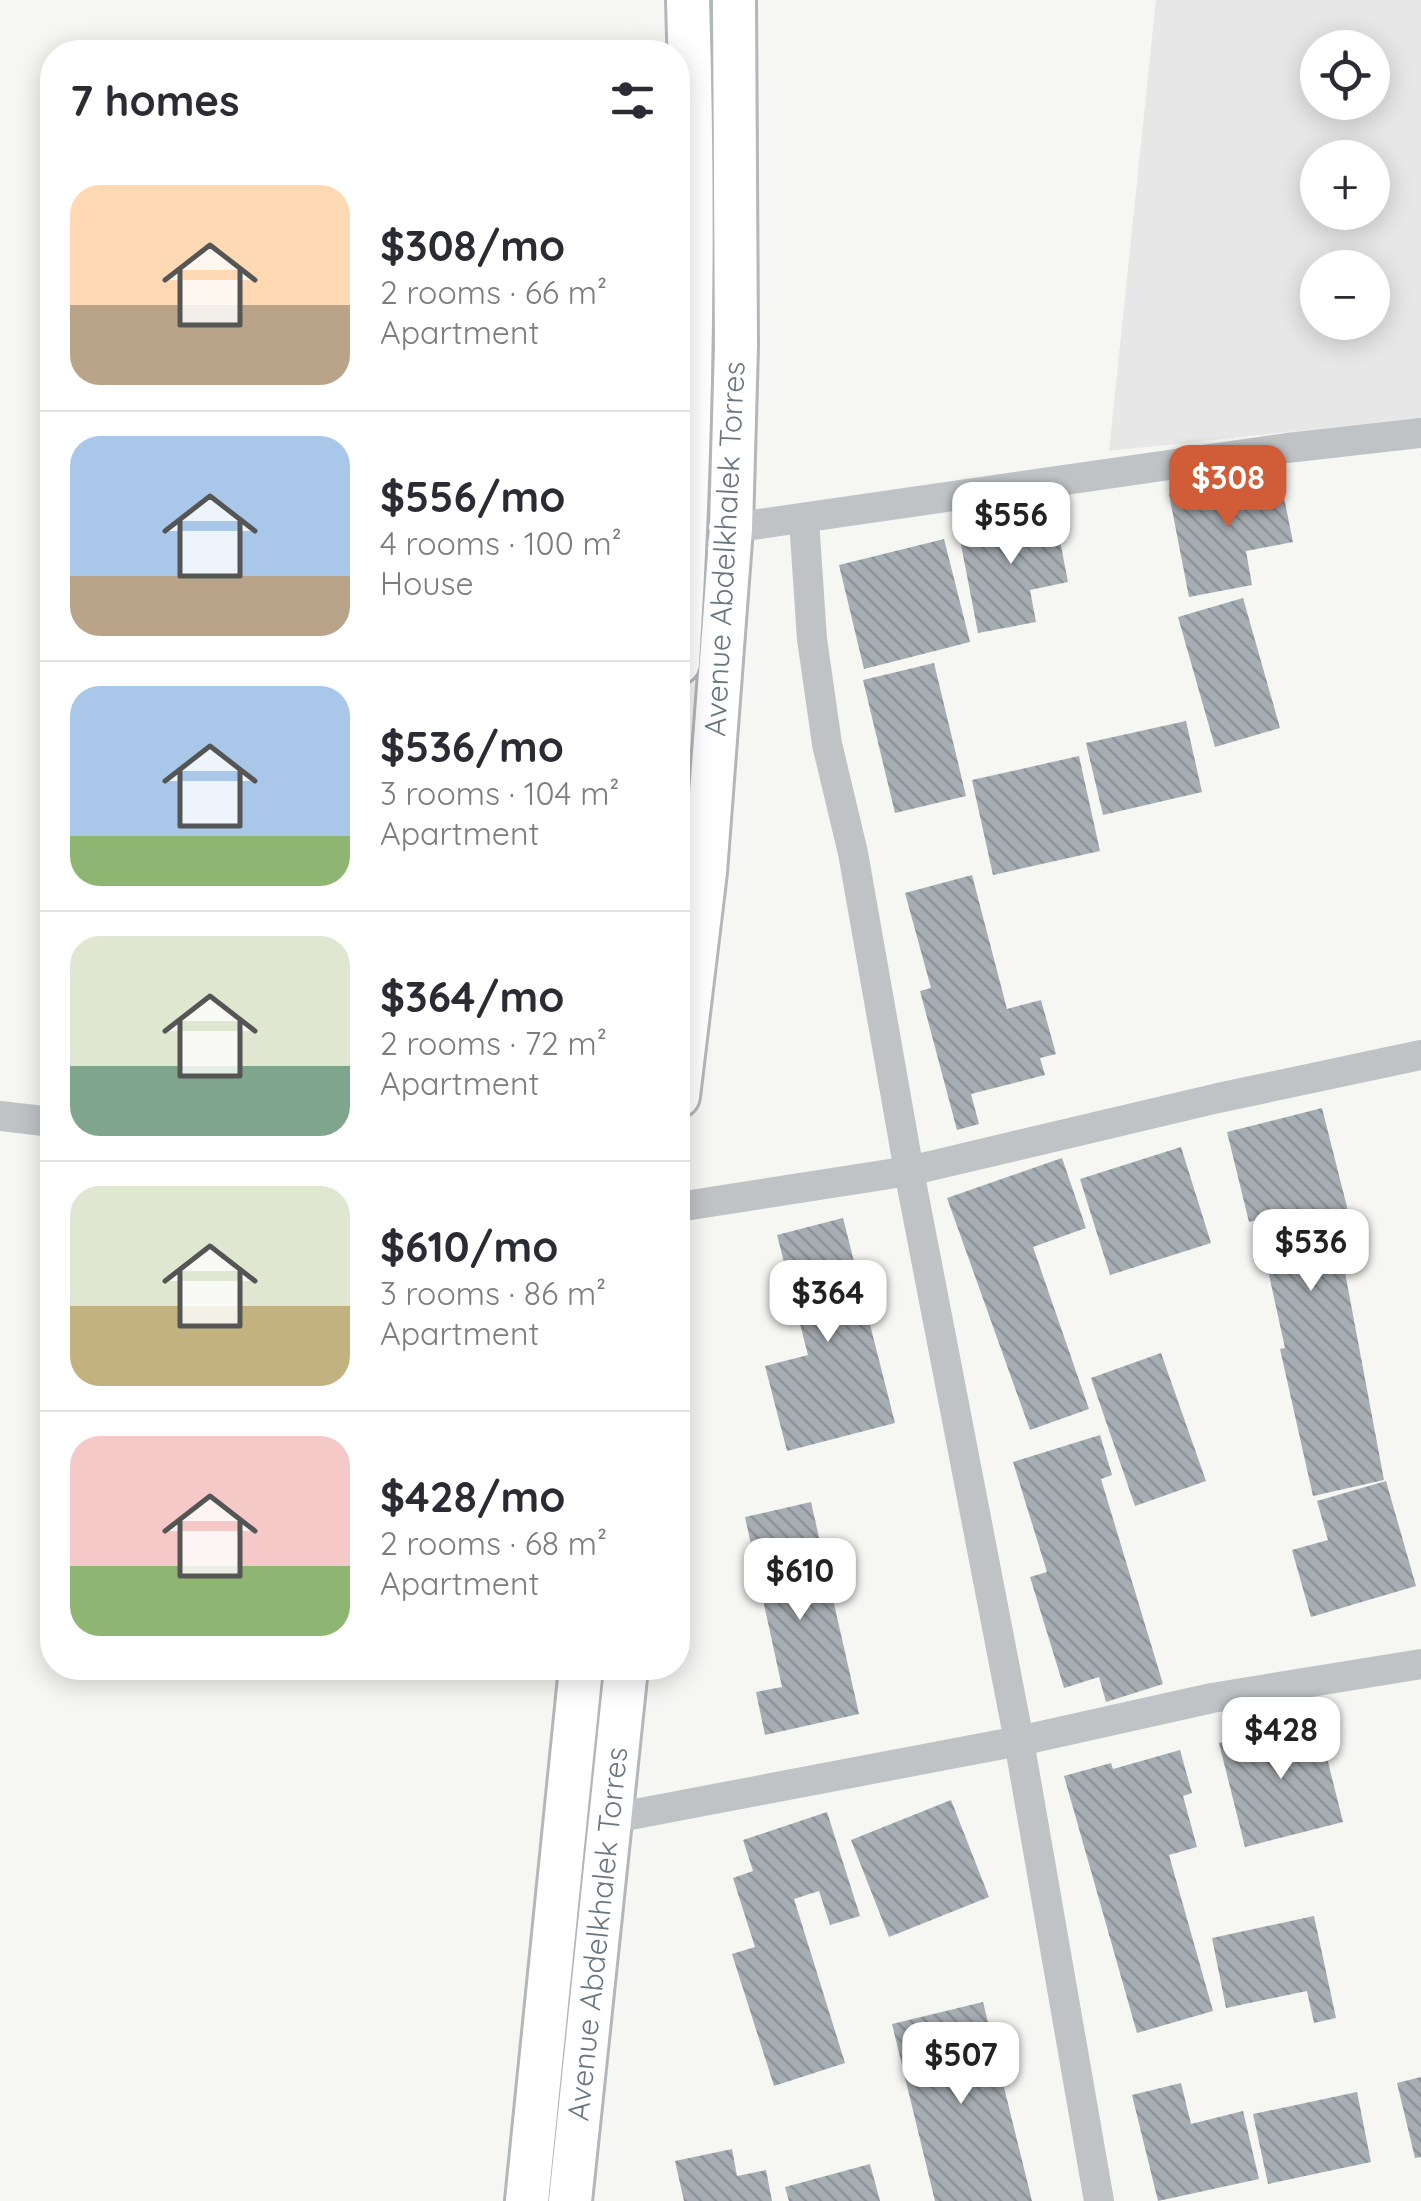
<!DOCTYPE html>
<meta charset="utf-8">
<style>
:root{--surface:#fff;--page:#f2f2f3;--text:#2b2b33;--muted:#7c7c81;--line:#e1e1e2;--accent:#d15d38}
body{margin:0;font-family:Quicksand,sans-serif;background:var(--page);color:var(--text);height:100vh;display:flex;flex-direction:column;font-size:38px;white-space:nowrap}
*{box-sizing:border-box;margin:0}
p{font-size:32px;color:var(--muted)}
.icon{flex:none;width:55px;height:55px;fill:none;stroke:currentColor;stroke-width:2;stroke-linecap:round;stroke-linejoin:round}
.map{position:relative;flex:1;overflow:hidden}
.details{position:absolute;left:40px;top:40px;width:650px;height:1640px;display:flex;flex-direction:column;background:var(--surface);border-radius:40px;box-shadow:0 5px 25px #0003}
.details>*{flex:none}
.tools{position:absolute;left:1300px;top:30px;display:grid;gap:20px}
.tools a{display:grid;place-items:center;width:90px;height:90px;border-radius:50%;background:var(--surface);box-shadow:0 5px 25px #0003;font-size:50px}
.price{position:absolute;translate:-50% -85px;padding:0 22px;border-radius:20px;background:#fff;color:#222;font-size:32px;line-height:65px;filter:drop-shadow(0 2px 5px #0008)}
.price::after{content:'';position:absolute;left:50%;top:60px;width:30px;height:22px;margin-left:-15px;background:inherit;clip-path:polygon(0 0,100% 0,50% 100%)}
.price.on{background:var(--accent);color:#fff}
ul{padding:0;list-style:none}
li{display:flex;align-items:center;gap:30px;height:250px;padding:0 30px}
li+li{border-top:2px solid var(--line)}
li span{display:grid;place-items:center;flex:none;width:280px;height:200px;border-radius:30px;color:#555}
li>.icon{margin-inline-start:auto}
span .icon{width:120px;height:120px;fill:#fffc;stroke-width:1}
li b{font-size:42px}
h2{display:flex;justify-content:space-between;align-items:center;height:120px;padding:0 30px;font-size:42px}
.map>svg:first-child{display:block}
.built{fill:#e6e7e6;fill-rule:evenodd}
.building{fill:url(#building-back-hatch)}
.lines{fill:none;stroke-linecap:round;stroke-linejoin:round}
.secondary-casing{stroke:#b2b7ba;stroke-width:48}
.street{stroke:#bfc3c6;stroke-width:30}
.secondary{stroke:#fff;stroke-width:42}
.labels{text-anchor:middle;stroke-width:10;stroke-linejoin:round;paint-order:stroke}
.street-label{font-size:30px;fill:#687681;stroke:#fff}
</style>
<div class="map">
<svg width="1421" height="2201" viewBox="0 0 1421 2201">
<defs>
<pattern id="building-back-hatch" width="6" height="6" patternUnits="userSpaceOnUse" patternTransform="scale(2.5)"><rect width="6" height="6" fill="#a7aeb3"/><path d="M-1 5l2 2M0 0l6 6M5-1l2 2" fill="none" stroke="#8c9297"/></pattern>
</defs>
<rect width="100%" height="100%" fill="#f6f6f3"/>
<path class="built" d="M1156,0h265v418l-312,33zM1318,48h54v54h-54zM1318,158h54v54h-54zM1318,268h54v54h-54z"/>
<path class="building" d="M1279,473l14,69 -47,9 6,34 -63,12 -20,-103z
M1054,510l14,72 -38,8 6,32 -58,11 -20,-104z
M944,539l26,103 -106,27 -25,-104z
M1243,598l37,130 -65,19 -37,-130z
M934,663l32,133 -71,17 -32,-133z
M1186,721l16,71 -99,23 -17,-72z
M1079,756l21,95 -107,24 -21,-95z
M972,875l35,134 34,-9 15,54 -16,4 5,17 -74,19 8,30 -22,6 -37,-139 11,-3 -26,-95z
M1322,1108l26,103 -14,3 50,266 -71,16 -33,-147 5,-1 -21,-96 24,-9 -15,4 -8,-29 -16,4 -22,-90z
M1181,1147l30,96 -101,32 -30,-96z
M1062,1158l24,70 -53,19 56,162 -59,21 -83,-232z
M843,1218l52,205 -108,28 -22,-85 43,-11 -31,-120z
M1161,1353l45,128 -71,25 -44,-128z
M1100,1435l12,40 -11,4 62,205 -57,18 -7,-25 -35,11 -34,-111 17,-5 -34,-110z
M1386,1481l30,105 -105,31 -19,-67 36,-10 -11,-39z
M811,1502l48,212 -94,21 -9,-43 26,-5 -37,-170z
M1317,1718l26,104 -98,25 -26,-104z
M1180,1750l12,43 -9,3 14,51 -28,8 44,156 -76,22 -73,-257 47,-13 2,6z
M951,1800l38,97 -100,40 -38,-97z
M827,1812l33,104 -30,9 -11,-34 -25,8 51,164 -71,23 -42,-132 23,-7 -22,-69 20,-7 -10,-31z
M1314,1916l22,102 -22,5 -7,-32 -81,17 -14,-70z
M983,2002l49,199h-97l-43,-177z
M1421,2077v80l-6,1 -18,-75z
M1181,2083l10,41 52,-13 16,68 -101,22 -26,-106z
M1357,2092l14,70 -103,22 -15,-70z
M732,2149l5,27 29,-6 6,31h-88l-9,-40z
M870,2164l10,37h-91l-4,-14z"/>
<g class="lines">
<g class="secondary-casing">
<path id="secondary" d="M678,663c14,-221 17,-442 10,-663
M678,1096l27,-224 26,-344 5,-182 -2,-346
M527,2201l54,-533
M570,2201l56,-533"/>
</g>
<path class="street" d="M804,520l8,119 15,105 26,109 56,318 110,570 80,460
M731,528l556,-80 134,-15
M0,1116l52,6
M678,1207l231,-36 309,-73 203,-43
M609,1819l410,-78 193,-43 209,-34"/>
<use href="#secondary" class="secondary"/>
</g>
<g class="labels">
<g class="street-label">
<text transform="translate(725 549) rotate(-87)" y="10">Avenue Abdelkhalek Torres</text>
<text transform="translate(598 1934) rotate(-84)" y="10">Avenue Abdelkhalek Torres</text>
</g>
</g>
</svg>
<div class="tools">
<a><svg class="icon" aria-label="locate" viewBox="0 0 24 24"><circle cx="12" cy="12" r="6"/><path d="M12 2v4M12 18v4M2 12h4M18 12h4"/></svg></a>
<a>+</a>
<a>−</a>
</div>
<b class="price on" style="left:1228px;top:530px">$308</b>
<b class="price" style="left:1011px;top:567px">$556</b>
<b class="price" style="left:1311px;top:1294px">$536</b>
<b class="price" style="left:828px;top:1345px">$364</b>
<b class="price" style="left:800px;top:1623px">$610</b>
<b class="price" style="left:1281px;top:1782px">$428</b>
<b class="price" style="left:961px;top:2107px">$507</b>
<section class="details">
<h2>7 homes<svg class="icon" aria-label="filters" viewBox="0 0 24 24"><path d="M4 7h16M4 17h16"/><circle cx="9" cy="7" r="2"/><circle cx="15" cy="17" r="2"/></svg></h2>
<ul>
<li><span style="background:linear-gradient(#ffd9b3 60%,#b9a48a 0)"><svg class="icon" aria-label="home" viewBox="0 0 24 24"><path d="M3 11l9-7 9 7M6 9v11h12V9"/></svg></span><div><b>$308/mo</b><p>2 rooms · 66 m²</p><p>Apartment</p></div></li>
<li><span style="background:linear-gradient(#a9c7e8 70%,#b9a48a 0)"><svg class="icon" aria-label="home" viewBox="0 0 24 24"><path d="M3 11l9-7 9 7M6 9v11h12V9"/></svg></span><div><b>$556/mo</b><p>4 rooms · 100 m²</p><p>House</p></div></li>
<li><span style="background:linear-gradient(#a9c7e8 75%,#8fb573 0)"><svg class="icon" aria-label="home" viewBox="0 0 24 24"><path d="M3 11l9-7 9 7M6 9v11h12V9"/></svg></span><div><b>$536/mo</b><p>3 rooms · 104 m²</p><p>Apartment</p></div></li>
<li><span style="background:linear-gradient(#dfe7d0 65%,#7fa58c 0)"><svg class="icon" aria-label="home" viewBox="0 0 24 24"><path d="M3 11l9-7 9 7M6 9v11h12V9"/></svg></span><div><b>$364/mo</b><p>2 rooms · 72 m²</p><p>Apartment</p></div></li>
<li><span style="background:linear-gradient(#dfe7d0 60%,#c2b280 0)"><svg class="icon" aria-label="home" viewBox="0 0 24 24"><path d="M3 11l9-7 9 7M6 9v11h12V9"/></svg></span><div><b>$610/mo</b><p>3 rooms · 86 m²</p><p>Apartment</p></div></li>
<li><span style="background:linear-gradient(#f6c9c9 65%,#8fb573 0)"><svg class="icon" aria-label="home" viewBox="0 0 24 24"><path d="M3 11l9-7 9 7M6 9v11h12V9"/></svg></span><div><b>$428/mo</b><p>2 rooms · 68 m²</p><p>Apartment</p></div></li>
</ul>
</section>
</div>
